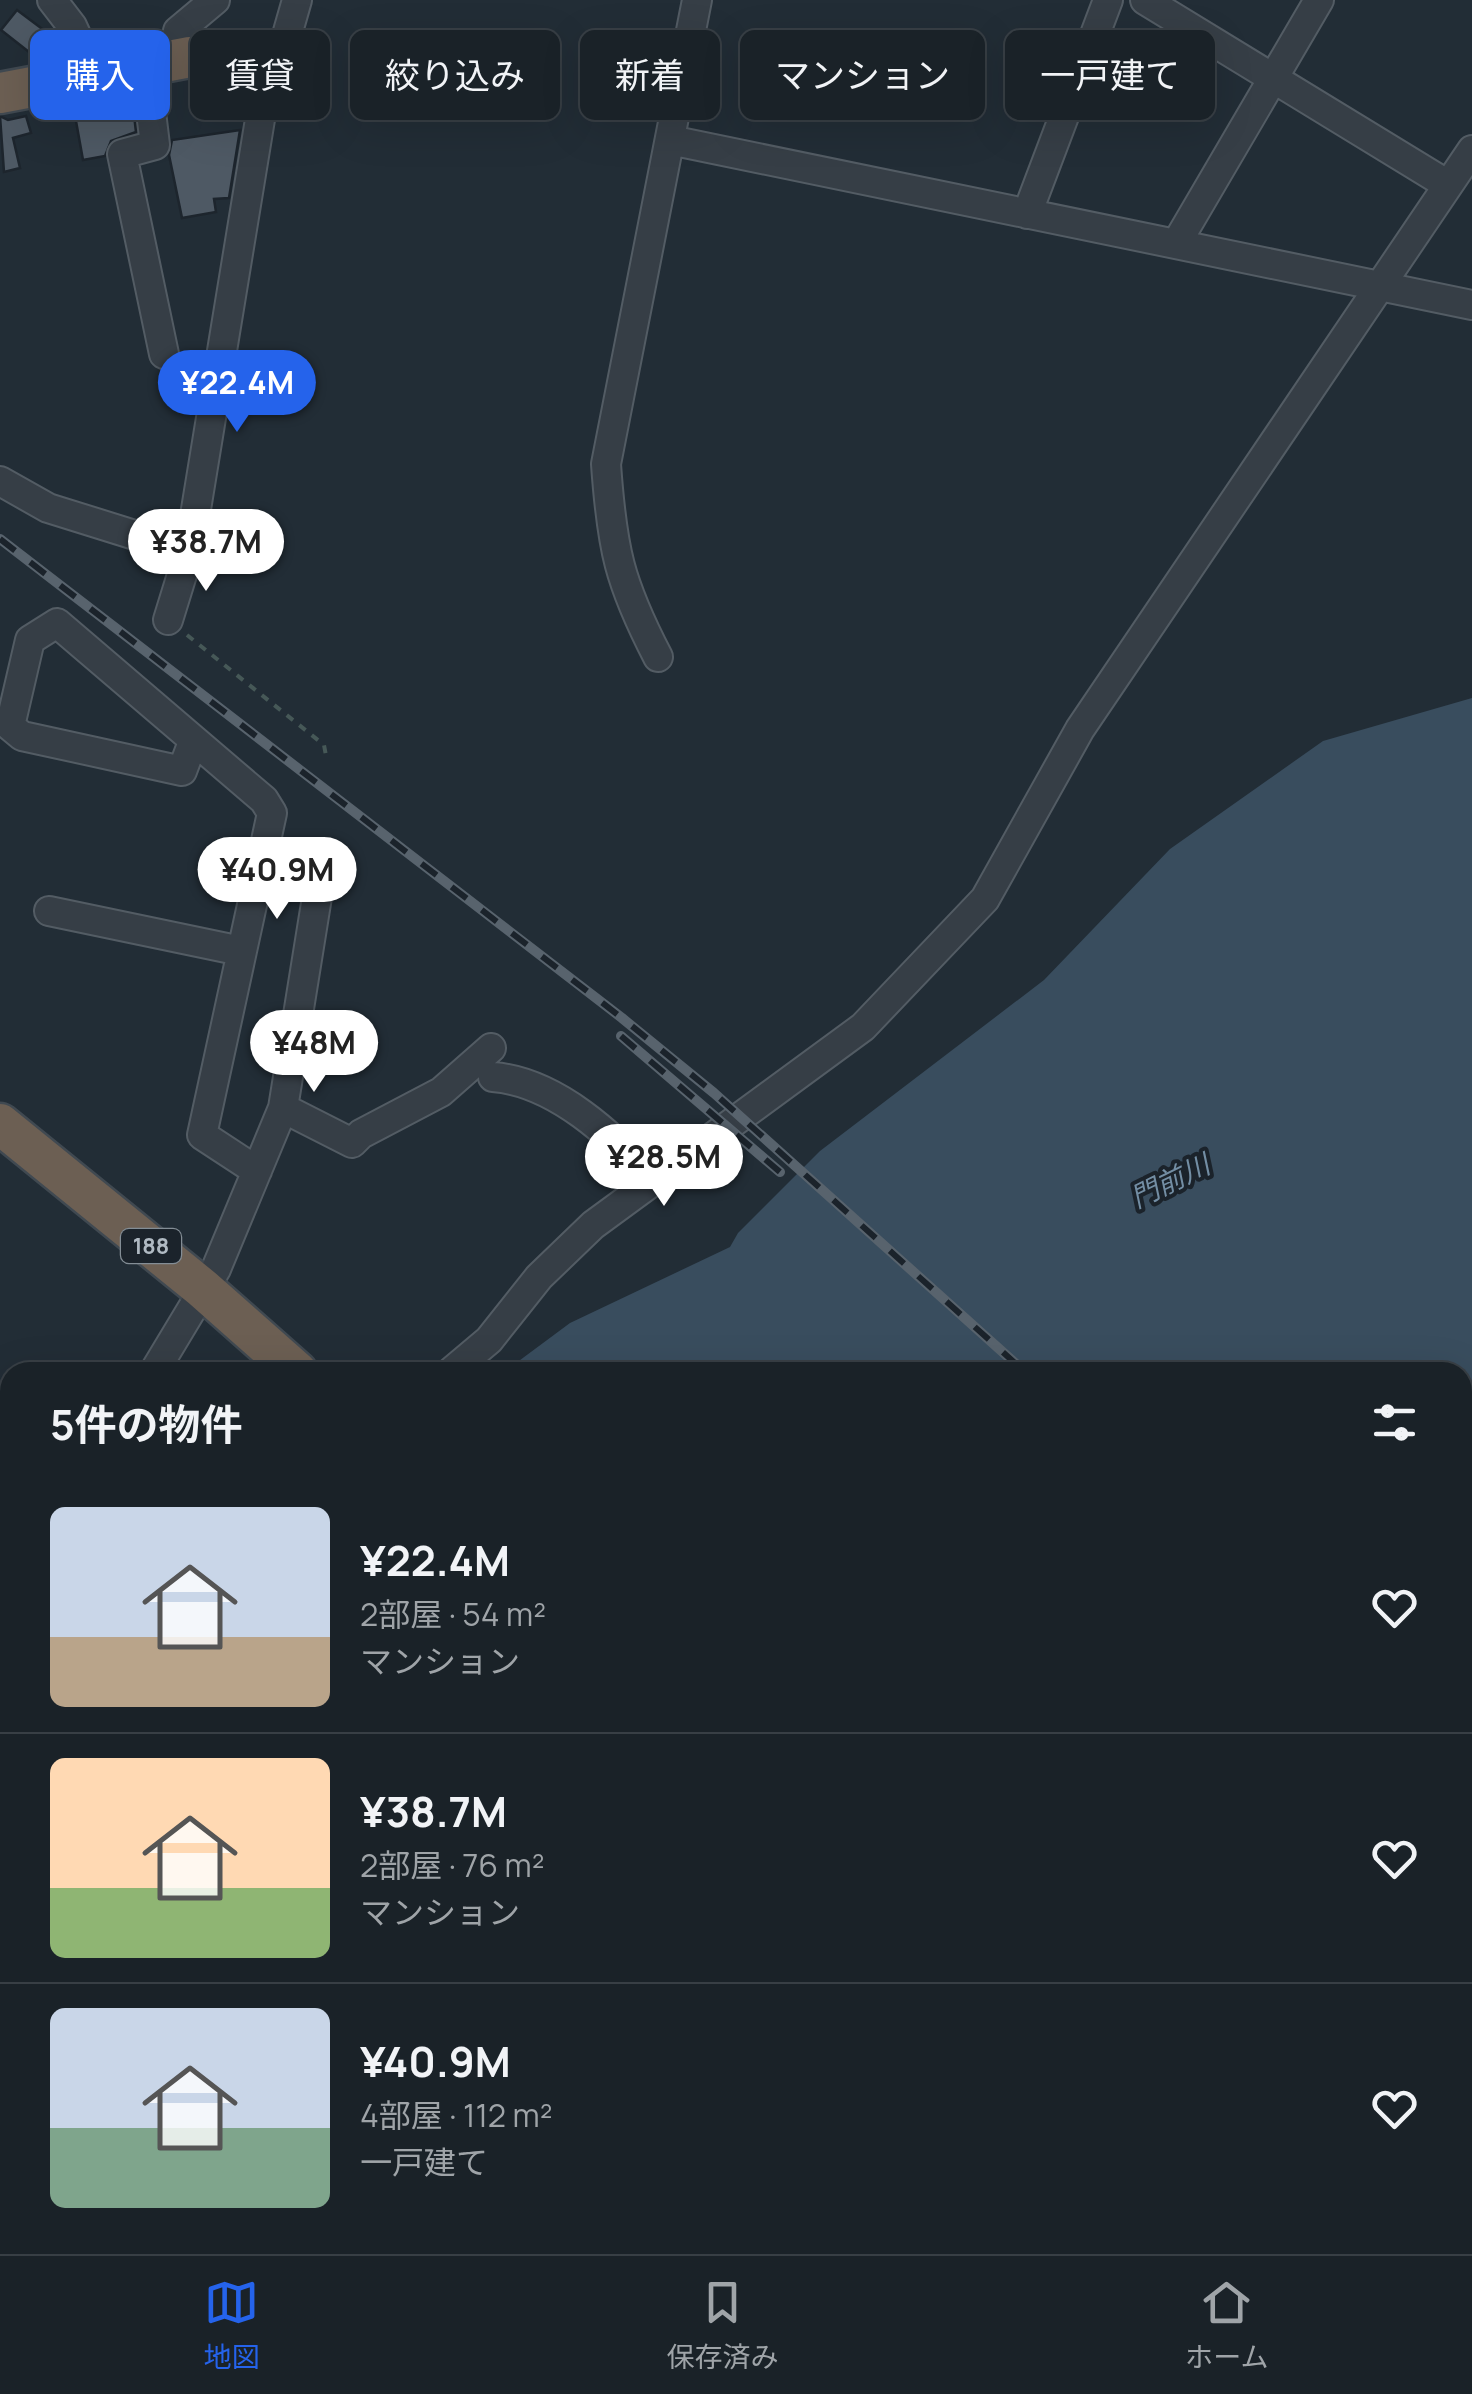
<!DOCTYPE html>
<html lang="ja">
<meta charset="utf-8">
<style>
:root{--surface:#1a2228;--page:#232a30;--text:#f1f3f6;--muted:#9fa4a8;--line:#383f45;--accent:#2563eb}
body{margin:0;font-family:Manrope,"Noto Sans JP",sans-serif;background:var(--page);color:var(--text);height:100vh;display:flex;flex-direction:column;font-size:38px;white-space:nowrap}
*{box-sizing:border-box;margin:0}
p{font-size:32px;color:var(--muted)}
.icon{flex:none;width:55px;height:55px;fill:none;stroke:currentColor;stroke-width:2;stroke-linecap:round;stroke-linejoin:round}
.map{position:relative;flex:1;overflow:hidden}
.sheet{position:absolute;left:0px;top:1362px;width:1472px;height:892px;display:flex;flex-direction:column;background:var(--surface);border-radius:30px 30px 0 0;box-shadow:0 10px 40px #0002,0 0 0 2px var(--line)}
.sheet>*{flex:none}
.banner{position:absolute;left:30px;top:30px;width:1412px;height:90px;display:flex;gap:20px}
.price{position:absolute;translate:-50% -85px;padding:0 22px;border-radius:35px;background:#fff;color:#222;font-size:32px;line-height:65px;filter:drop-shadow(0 2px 5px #0008)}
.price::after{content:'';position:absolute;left:50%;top:60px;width:30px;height:22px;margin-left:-15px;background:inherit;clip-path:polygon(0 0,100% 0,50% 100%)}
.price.selected{background:var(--accent);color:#fff}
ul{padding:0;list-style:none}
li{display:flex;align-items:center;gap:30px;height:250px;padding:0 50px}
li+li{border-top:2px solid var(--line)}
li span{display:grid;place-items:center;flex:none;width:280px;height:200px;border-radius:15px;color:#555}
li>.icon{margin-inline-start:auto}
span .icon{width:120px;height:120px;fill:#fffc;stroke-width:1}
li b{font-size:42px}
h2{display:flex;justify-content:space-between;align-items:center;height:120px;padding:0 50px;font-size:42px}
.chip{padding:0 35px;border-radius:15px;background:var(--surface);box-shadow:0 10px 40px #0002,0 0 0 2px var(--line);font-size:35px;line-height:90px}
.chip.selected{background:var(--accent);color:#fff}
.tab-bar{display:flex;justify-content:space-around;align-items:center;height:140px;border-top:2px solid var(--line);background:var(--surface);font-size:28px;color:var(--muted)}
.tab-bar a{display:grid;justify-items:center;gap:5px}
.tab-bar .selected{color:var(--accent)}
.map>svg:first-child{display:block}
.water{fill:#394d5e}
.building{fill:#4e5964;stroke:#1d252d;stroke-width:2.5}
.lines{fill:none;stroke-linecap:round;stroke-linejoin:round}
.minor-casing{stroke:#535c64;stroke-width:32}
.highway-casing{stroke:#404951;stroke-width:45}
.path{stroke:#465857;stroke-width:4;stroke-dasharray:8 8;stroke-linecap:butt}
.minor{stroke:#363e46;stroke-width:28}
.highway{stroke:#6c5f53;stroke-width:40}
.rail-casing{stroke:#58636d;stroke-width:10}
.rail{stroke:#1b232b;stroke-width:6;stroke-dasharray:19;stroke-linecap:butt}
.labels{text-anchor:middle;stroke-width:8;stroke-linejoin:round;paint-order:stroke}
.shield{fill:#1b232b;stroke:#838d95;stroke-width:2.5}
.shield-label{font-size:22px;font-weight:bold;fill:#b0bac3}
.water-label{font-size:28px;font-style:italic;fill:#738ea4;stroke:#1b232b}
</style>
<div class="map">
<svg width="1472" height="2254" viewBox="0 0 1472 2254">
<rect width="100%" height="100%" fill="#222d36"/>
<path class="water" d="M1472,698v706l-9,2 -1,-34h-958l66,-49 160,-76 8,-14 82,-82 224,-171 126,-131 153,-108z
M10,1832v413h314l-11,9h-313v-415z"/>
<path class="building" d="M17,10l28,21 -16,21 -28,-22z
M132,98l4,34 -25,9 -6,15 -22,4 -9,-50z
M0,116l8,4 18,-4 5,17 -18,5 7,30 -16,4z
M240,130l-11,68 -15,1 2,13 -34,6 -13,-63 3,-15z"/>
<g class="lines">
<g class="minor-casing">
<path id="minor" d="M52,0l20,26 21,46
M1145,0l303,185
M172,57l6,-26 37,-31
M190,57l95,-15 12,-42
M145,63l10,82 -33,9 42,200
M670,140l802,165
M1027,214l81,-214
M1176,244l143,-244
M0,481l48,27 141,44 75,-457 -9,-8
M168,620l21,-68
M658,657c-39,-75 -46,-108 -52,-193l91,-464
M193,742l-11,29 -160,-35 -12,-10 20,-86 27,-17 207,177 8,13 -70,322 55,36
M49,911l192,40
M493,1077c63,5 120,59 161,104
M283,1108l69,35 9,-9 80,-42 50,-44
M154,1372l62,-103 67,-161 39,-242
M451,1372l38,-32 50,-63 54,-52 270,-198 122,-128 95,-170 392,-579
M1462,1452l10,-4
M0,1595l10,-12
M0,1786l10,-8
M1465,1800l7,-5
M0,1874l10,14
M1462,1891l10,10
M1462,2009l10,17
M1462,2098l10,18
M258,2245l6,9
M492,2245l7,9
M360,2254l10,-9"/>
</g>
<g class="highway-casing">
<path id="highway" d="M0,93l190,-36
M0,1124l202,164 95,84
M1300,2245l16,9"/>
</g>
<path class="path" d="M205,82l25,3
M187,635l137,110 3,16
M645,2254l16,-9"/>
<use href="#minor" class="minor"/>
<use href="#highway" class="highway"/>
<g class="rail-casing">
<path id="rail" d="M0,539l622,479 92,75 311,279
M621,1036l159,136
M1462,1838l10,11"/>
</g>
<use href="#rail" class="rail"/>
</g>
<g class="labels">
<rect class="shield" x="121" y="1229" width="60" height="34" rx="8"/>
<g class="shield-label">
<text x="151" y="1254">188</text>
</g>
<g class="water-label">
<text transform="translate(1170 1181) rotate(-26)" y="10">門前川</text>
</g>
</g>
</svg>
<b class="price selected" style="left:237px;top:435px">¥22.4M</b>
<b class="price" style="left:206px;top:594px">¥38.7M</b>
<b class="price" style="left:277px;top:922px">¥40.9M</b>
<b class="price" style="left:314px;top:1095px">¥48M</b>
<b class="price" style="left:664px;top:1209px">¥28.5M</b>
<div class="banner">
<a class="chip selected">購入</a>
<a class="chip">賃貸</a>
<a class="chip">絞り込み</a>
<a class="chip">新着</a>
<a class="chip">マンション</a>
<a class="chip">一戸建て</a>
</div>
<section class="sheet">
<h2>5件の物件<svg class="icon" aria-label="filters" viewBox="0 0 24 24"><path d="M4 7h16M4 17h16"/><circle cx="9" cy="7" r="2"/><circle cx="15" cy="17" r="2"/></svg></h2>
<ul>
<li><span style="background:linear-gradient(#c9d6e8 65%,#b9a48a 0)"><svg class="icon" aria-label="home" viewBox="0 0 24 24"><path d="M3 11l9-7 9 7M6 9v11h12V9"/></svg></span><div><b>¥22.4M</b><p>2部屋 · 54 m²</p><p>マンション</p></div><svg class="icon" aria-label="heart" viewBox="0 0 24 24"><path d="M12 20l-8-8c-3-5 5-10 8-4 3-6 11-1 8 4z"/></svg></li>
<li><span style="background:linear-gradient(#ffd9b3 65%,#8fb573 0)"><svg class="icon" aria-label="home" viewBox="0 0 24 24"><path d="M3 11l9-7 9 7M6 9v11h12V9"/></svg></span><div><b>¥38.7M</b><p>2部屋 · 76 m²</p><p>マンション</p></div><svg class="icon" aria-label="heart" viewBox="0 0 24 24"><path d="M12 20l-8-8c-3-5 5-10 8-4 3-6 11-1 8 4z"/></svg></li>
<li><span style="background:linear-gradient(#c9d6e8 60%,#7fa58c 0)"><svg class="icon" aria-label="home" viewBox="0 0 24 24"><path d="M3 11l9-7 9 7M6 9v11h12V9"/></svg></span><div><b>¥40.9M</b><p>4部屋 · 112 m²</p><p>一戸建て</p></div><svg class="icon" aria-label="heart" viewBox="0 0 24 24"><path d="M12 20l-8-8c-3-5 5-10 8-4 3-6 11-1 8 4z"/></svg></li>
</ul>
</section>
</div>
<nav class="tab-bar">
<a class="selected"><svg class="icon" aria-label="map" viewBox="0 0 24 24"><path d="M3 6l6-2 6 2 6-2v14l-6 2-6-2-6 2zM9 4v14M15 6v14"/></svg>地図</a>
<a><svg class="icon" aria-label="saved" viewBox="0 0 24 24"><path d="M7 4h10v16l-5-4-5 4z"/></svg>保存済み</a>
<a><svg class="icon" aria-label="home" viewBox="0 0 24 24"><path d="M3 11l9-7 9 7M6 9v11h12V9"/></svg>ホーム</a>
</nav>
